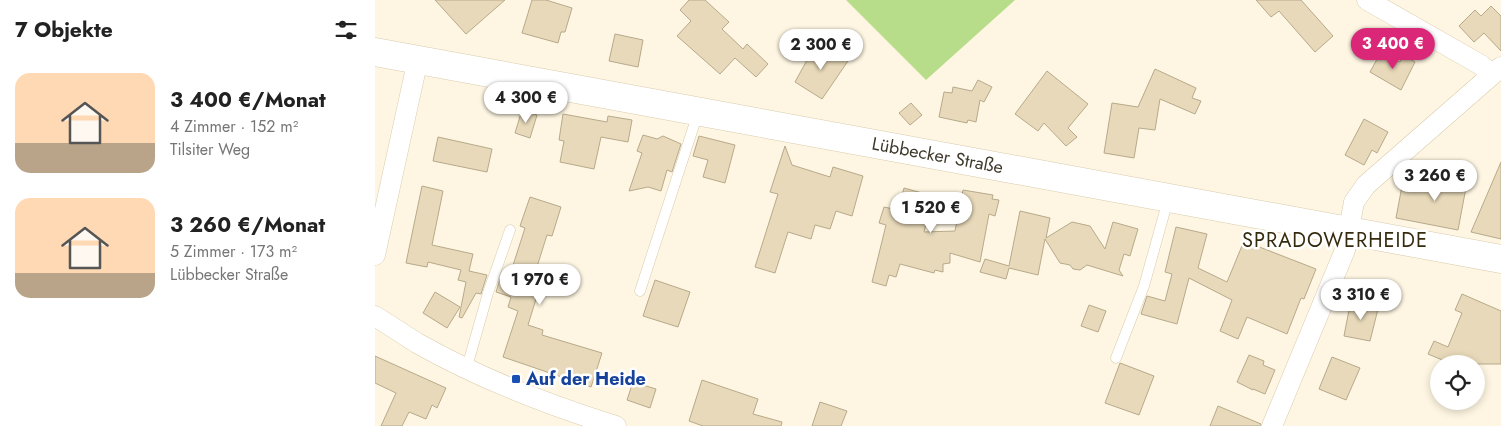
<!DOCTYPE html>
<html lang="de">
<meta charset="utf-8">
<style>
:root{--surface:#fff;--page:#f6f6f6;--text:#222;--muted:#767676;--accent:#db2777}
body{margin:0;font-family:Jost,sans-serif;background:var(--page);color:var(--text);height:100vh;display:flex;flex-direction:column;font-size:19px;white-space:nowrap}
*{box-sizing:border-box;margin:0}
p{font-size:16px;color:var(--muted)}
.icon{flex:none;width:28px;height:28px;fill:none;stroke:currentColor;stroke-width:2;stroke-linecap:round;stroke-linejoin:round}
.map{position:relative;flex:1;overflow:hidden}
.details{display:flex;flex-direction:column;background:var(--surface);width:375px}
.details>*{flex:none}
.controls{position:absolute;left:1055px;top:355px;display:grid;gap:10px}
.controls a{display:grid;place-items:center;width:55px;height:55px;border-radius:50%;background:var(--surface);box-shadow:0 2px 8px #0003;font-size:25px}
.price{position:absolute;translate:-50% -42px;padding:0 11px;border-radius:18px;background:#fff;color:#222;font-size:16px;line-height:32px;filter:drop-shadow(0 1px 2px #0008)}
.price::after{content:'';position:absolute;left:50%;top:30px;width:15px;height:11px;margin-left:-8px;background:inherit;clip-path:polygon(0 0,100% 0,50% 100%)}
.price.selected{background:var(--accent);color:#fff}
ul{padding:0;list-style:none}
li{display:flex;align-items:center;gap:15px;height:125px;padding:0 15px}
li span{display:grid;place-items:center;flex:none;width:140px;height:100px;border-radius:15px;color:#555}
li>.icon{margin-inline-start:auto}
span .icon{width:60px;height:60px;fill:#fffc;stroke-width:1}
li b{font-size:21px}
h2{display:flex;justify-content:space-between;align-items:center;height:60px;padding:0 15px;font-size:21px}
main{display:flex;flex:1;min-height:0}
.map>svg:first-child{display:block}
.green{fill:#b8dd8a}
.building{fill:#e7d9b9;stroke:#b7aa8b}
.lines{fill:none;stroke-linecap:round;stroke-linejoin:round}
.lane-casing{stroke:#d9cbac;stroke-width:11}
.street-casing{stroke:#d9cbac;stroke-width:21}
.secondary-casing{stroke:#d9cbac;stroke-width:29}
.lane{stroke:#fff;stroke-width:10}
.street{stroke:#fff;stroke-width:20}
.secondary{stroke:#fff;stroke-width:28}
.transit-dot{fill:#1a4fb4;stroke:#fff;stroke-width:2}
.labels{text-anchor:middle;stroke-width:5;stroke-linejoin:round;paint-order:stroke}
.street-label{font-size:18px;fill:#3f392c;stroke:#fff}
.transit-label{font-size:18px;font-weight:bold;fill:#164399;stroke:#fff;text-anchor:start}
.quarter-label{font-size:20px;letter-spacing:1px;fill:#362b0f;stroke:#fff}
</style>
<main>
<section class="details">
<h2>7 Objekte<svg class="icon" aria-label="filters" viewBox="0 0 24 24"><path d="M4 7h16M4 17h16"/><circle cx="9" cy="7" r="2"/><circle cx="15" cy="17" r="2"/></svg></h2>
<ul>
<li><span style="background:linear-gradient(#ffd9b3 70%,#b9a48a 0)"><svg class="icon" aria-label="home" viewBox="0 0 24 24"><path d="M3 11l9-7 9 7M6 9v11h12V9"/></svg></span><div><b>3 400 €/Monat</b><p>4 Zimmer · 152 m²</p><p>Tilsiter Weg</p></div></li>
<li><span style="background:linear-gradient(#ffd9b3 75%,#b9a48a 0)"><svg class="icon" aria-label="home" viewBox="0 0 24 24"><path d="M3 11l9-7 9 7M6 9v11h12V9"/></svg></span><div><b>3 260 €/Monat</b><p>5 Zimmer · 173 m²</p><p>Lübbecker Straße</p></div></li>
</ul>
</section>
<div class="map">
<svg width="1126" height="426" viewBox="0 0 1126 426">
<rect width="100%" height="100%" fill="#fef6e2"/>
<path class="green" d="M471,0h169l-89,80z"/>
<path class="building" d="M60,0h70l-39,34z
M157,0h14l26,8 -7,24h-4l-3,11 -36,-10z
M314,0h16l24,22 -7,7 21,20 4,-5 21,20 -12,13 -21,-19 -15,16 -43,-38 14,-15 -11,-11z
M881,0h45l32,36 -18,16 -36,-41 -8,6z
M1116,6l10,10v35l-17,-18 -10,9 -15,-16 16,-16 6,6z
M240,34l28,6 -5,27 -29,-6z
M442,42l31,19 -26,38 -27,-17z
M1006,52l19,10 3,-7 12,7 -14,28 -31,-18z
M780,69l41,19 -4,10 9,3 -6,13 -35,-15 -5,31 -16,-2 -5,30 -30,-5 8,-50 26,4z
M672,71l41,33 -20,24 9,9 -11,9 -22,-23 -6,8 -23,-17z
M603,80l14,7 -8,15 -4,-2 -4,22 -8,-2 -1,3 -28,-6 5,-25 8,1 1,-6 19,4z
M536,103l11,12 -12,10 -11,-12z
M147,110l15,5 -7,23 -15,-5z
M188,114l44,8 1,-6 24,4 -4,22 -27,-5 -7,32 -34,-7 4,-21 -5,-1z
M989,119l24,13 -11,21 -5,-3 -8,15 -19,-10z
M268,135l14,4 6,-3 18,8 -9,28 -5,-2 -6,21 -13,-4 -19,4 13,-38 -5,-2z
M324,136l36,9 -10,38 -22,-6 5,-17 -15,-4z
M63,137l54,12 -5,23 -54,-11z
M410,146l7,19 38,12 3,-10 30,9 -11,40 -16,-5 -6,18 -15,-4 -4,14 -23,-7 -13,41 -20,-6 23,-73 -8,-2z
M1126,162v77l-30,-7z
M1061,171l32,6 -10,53 -62,-12 6,-32 29,6z
M47,186l21,5 -11,54 41,9 -4,17 18,4 -6,19 -5,-1 -14,25 -3,-1 7,-35 -8,-2 3,-10 -33,-8 -1,5 -21,-4z
M529,188l29,8 -9,36 31,-1 8,-41 30,5 -1,4 7,1 -4,16 -6,-2 -9,48 -30,-9v10l-7,1v8l-8,-2 -1,3 -34,-9 -4,13 -7,-2 -3,11 -14,-4 14,-57 -7,-2 5,-16 14,3z
M155,197l31,10 -9,29 -5,-1 -12,38 4,1 -4,11 5,1 -12,39 15,5 -1,5 60,18 -11,34 -88,-30 15,-46 -10,-4 3,-10 -15,-5 4,-13 8,2 17,-53 -5,-2z
M645,211l30,7 -4,20 26,-16 18,4 15,23 8,-27 25,7 -8,27 -6,-2 -5,16 4,6 -36,-11 -7,5 -7,-1 -3,-4 -10,-2 -15,-24 -7,36 -29,-7 -3,11 -26,-7 5,-13 24,7z
M801,227l31,7 -9,34 29,14 17,-41 72,28 -12,30 -3,-1 -14,36 -40,-17 -9,22 -18,-8 12,-31 -43,-22 -12,46 -36,-10 6,-18 18,5 7,-27 -7,-2z
M280,280l35,12 -12,35 -35,-11z
M60,292l25,15 -13,21 -24,-15z
M1087,294l39,17v53h-49l-24,-10 6,-13 14,6 14,-34 -7,-3z
M980,300l24,5 -9,36 -26,-5 5,-26h4z
M714,305l17,6 -8,21 -17,-6z
M874,355l15,6 -1,4 12,5 -10,24 -12,-5v1l-16,-8z
M0,356l71,32 -9,20 -5,-3 -6,14 -17,-7 -7,14h-21l15,-33 -21,-10z
M957,357l28,11 -14,32 -27,-11z
M745,363l34,13 -15,39 -34,-12z
M327,380l56,19 -5,15 29,8 -1,4h-78l-14,-5z
M258,382l23,7 -6,19 -23,-8z
M445,402l27,9 -6,15h-29z
M843,406l43,18 -1,2h-50z"/>
<g class="lines">
<g class="lane-casing">
<path id="lane" d="M265,291l58,-178
M741,358l28,-72 24,-86
M92,367l21,-74 22,-63"/>
</g>
<g class="street-casing">
<path id="street" d="M992,0l114,65 11,10
M0,255l43,-196
M0,316c14,9 28,18 42,27 62,35 131,62 199,83
M897,426l73,-176 9,-48 12,-17 135,-118"/>
</g>
<g class="secondary-casing">
<g id="secondary">
<path id="s1" d="M0,52l1126,207"/>
</g>
</g>
<use href="#lane" class="lane"/>
<use href="#street" class="street"/>
<use href="#secondary" class="secondary"/>
</g>
<rect class="transit-dot" x="136" y="374" width="10" height="10" rx="2.5"/>
<g class="labels">
<g class="street-label">
<text dy="6" stroke="none"><textPath href="#s1" startOffset="572">Lübbecker Straße</textPath></text>
</g>
<g class="transit-label">
<text x="151" y="385">Auf der Heide</text>
</g>
<g class="quarter-label">
<text x="960" y="247">SPRADOWERHEIDE</text>
</g>
</g>
</svg>
<div class="controls">
<a><svg class="icon" aria-label="locate" viewBox="0 0 24 24"><circle cx="12" cy="12" r="6"/><path d="M12 2v4M12 18v4M2 12h4M18 12h4"/></svg></a>
</div>
<b class="price selected" style="left:1018px;top:70px">3 400 €</b>
<b class="price" style="left:446px;top:71px">2 300 €</b>
<b class="price" style="left:151px;top:124px">4 300 €</b>
<b class="price" style="left:1060px;top:202px">3 260 €</b>
<b class="price" style="left:556px;top:234px">1 520 €</b>
<b class="price" style="left:165px;top:306px">1 970 €</b>
<b class="price" style="left:986px;top:321px">3 310 €</b>
</div>
</main>
